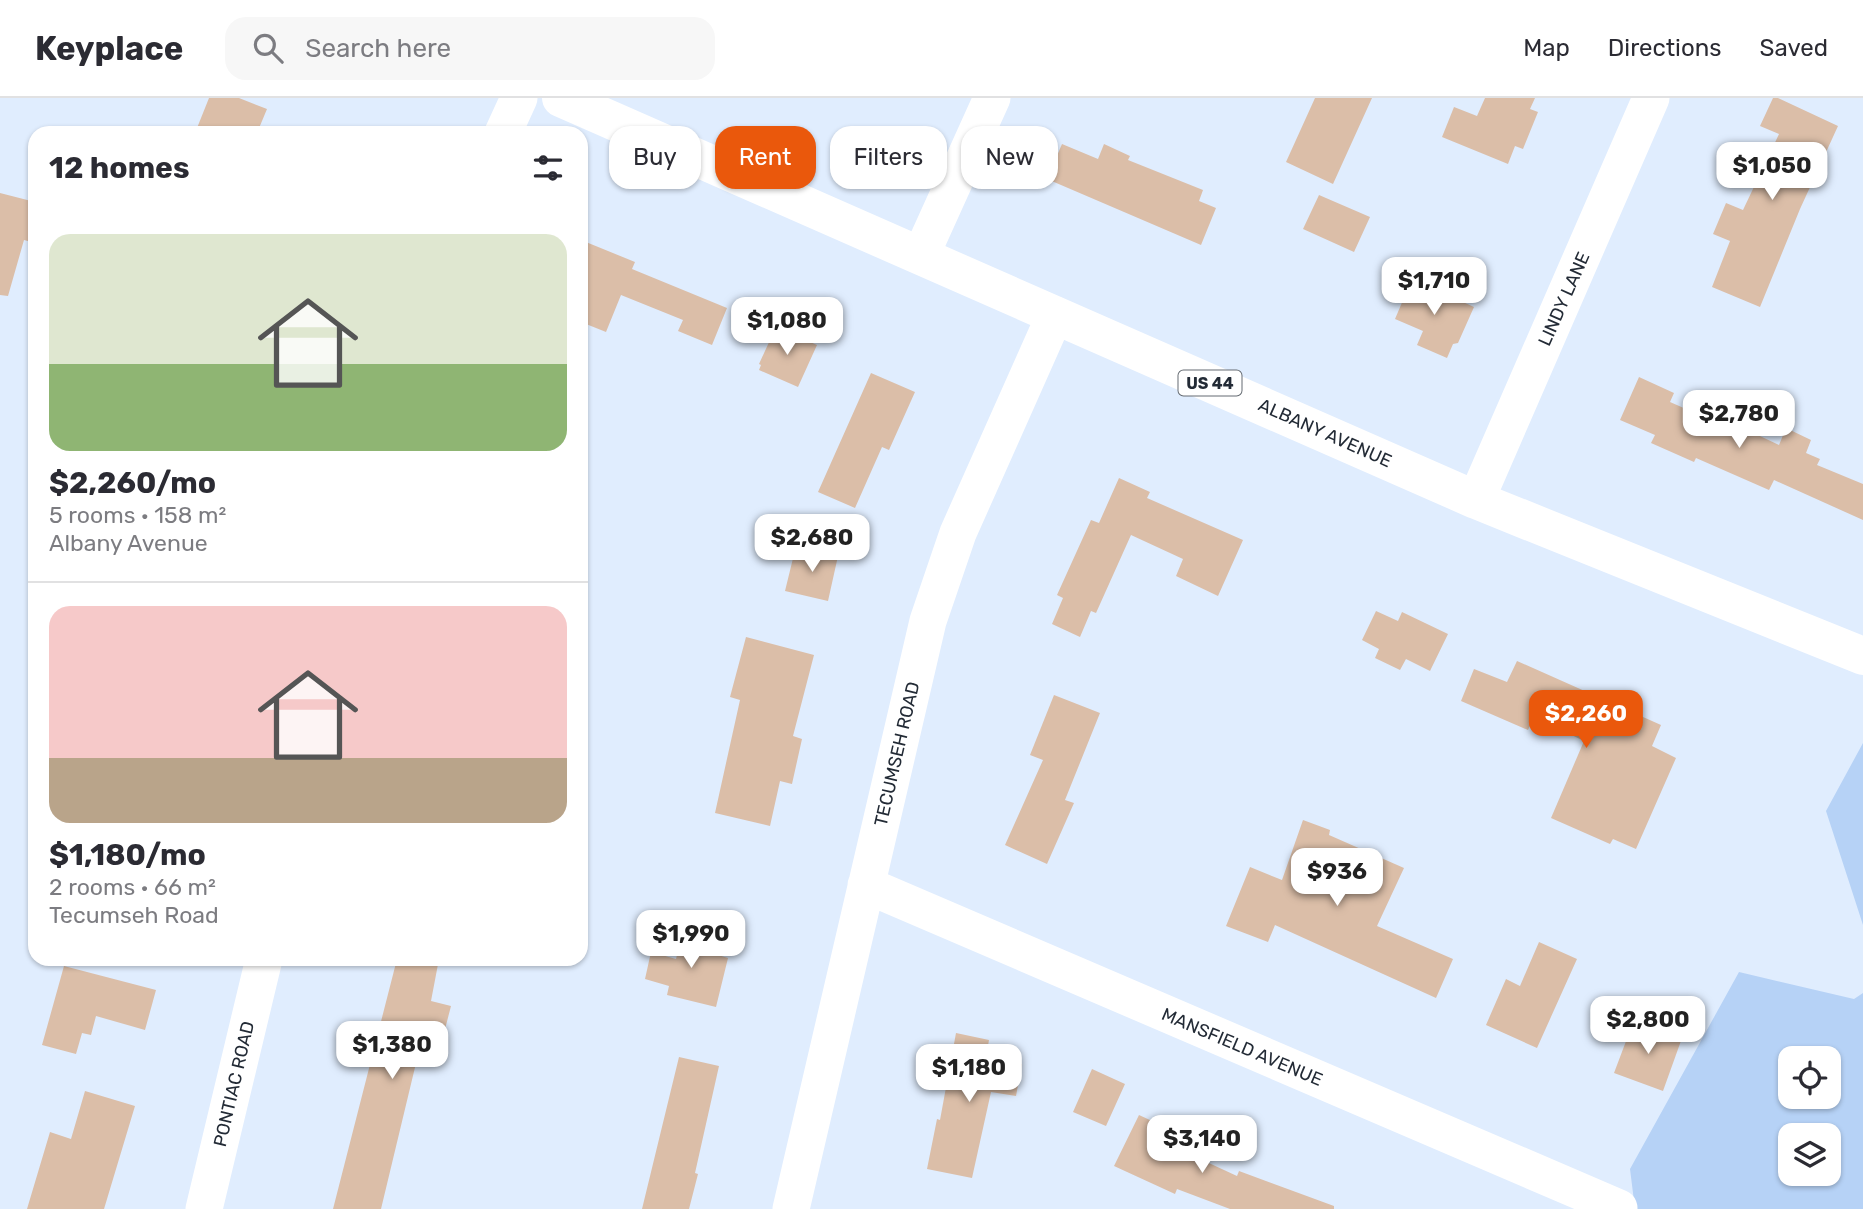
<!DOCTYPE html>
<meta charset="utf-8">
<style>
:root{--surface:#fff;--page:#f7f7f7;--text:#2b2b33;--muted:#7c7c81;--line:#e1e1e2;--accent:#ea580c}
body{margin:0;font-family:Rubik,sans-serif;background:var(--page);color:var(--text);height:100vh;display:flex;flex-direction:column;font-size:26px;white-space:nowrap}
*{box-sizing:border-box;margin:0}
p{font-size:23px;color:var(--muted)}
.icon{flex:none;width:38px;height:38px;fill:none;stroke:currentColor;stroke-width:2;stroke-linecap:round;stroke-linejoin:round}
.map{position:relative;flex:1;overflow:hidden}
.panel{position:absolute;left:28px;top:28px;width:560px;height:840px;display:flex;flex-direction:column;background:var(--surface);border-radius:21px;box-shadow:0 2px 5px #0004}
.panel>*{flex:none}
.top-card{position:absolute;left:609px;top:28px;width:665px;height:63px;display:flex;gap:14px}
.controls{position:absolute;left:1778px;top:948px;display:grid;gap:14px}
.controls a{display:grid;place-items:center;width:63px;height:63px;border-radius:14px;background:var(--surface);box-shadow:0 2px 5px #0004;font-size:35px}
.price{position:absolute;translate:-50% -60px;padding:0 16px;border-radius:14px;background:#fff;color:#222;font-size:23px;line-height:46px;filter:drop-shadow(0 2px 4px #0008)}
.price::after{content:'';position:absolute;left:50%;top:42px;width:21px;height:16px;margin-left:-10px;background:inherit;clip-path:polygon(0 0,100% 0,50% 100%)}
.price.selected{background:var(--accent);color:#fff}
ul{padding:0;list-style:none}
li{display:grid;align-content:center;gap:14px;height:371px;padding:0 21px}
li+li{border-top:2px solid var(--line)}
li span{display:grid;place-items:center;height:217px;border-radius:21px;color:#555}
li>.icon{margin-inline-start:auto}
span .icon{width:126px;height:126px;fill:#fffc;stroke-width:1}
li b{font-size:30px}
h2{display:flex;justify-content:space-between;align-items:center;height:84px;padding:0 21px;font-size:30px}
.chip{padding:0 24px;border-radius:21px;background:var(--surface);box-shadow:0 2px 5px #0004;font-size:24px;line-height:63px}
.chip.selected{background:var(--accent);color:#fff}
header{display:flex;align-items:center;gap:42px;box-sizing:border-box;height:98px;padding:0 35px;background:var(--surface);border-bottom:2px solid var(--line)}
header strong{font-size:33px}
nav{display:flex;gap:38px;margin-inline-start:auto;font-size:24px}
.search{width:490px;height:63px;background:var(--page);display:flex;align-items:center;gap:18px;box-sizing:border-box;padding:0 24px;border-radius:21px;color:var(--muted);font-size:26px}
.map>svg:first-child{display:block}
.green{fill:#b6d2f6;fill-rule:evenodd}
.building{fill:#dbbea8}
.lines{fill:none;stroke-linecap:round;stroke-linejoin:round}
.street{stroke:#fff;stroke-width:37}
.highway{stroke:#fff;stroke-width:38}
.labels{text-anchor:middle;stroke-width:6;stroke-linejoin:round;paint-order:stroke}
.shield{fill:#fff;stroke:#656b72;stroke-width:2}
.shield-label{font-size:16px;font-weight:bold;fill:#232b36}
.street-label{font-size:18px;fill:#232b36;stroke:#fff}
</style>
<header>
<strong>Keyplace</strong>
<div class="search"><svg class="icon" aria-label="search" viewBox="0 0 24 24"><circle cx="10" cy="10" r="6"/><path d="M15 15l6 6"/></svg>Search here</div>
<nav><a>Map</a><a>Directions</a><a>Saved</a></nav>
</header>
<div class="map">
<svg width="1863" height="1111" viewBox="0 0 1863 1111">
<rect width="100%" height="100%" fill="#e0edfe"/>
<path class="green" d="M1863,645v182l-37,-114z
M1739,874l115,27 9,-6v216h-228l-5,-40zM1790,961h39v38h-39zM1790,1038h39v38h-39z"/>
<path class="building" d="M209,0h30l28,11 -10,24h-62z
M1315,0h57l-39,86 -47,-22z
M1485,0h50l-5,11 8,3 -15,37 -8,-3 -7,18 -66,-27 12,-30 23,9z
M1773,0h5l60,28 -38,83 -40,98 -48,-20 18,-46 -17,-7 13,-31 17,7 36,-76 -19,-8z
M1062,46l36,15 6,-15 26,12 -2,4 75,30 -4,11 17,7 -15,37 -154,-66z
M0,95l35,9v41l-11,-3 -16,56 -8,-1z
M1319,97l51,22 -16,35 -51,-23z
M581,142l54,22 -3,7 95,39 -15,37 -34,-14 5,-11 -62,-25 -15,37 -25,-10z
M1412,181l62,28 -16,36 -5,1 -6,14 -30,-13 6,-14 -28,-12z
M776,229l41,18 -19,42 -39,-17 2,-5 -2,-1z
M871,275l44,19 -26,58 -7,-3 -27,61 -37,-16z
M1639,279l35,16 -4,9 73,32 2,-5 34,16 7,-17 25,12 -5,13 14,6 -3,6 46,19v36l-89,-40 -5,10 -73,-32 -2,4 -43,-19 4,-8 -35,-15z
M1119,380l31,14 -3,6 96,42 -25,56 -42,-20 7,-17 -52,-24 -35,78 -5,-2 -11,26 -28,-13 11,-26 -6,-3 34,-75 8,3z
M796,448l42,10 -10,45 -43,-10z
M1376,513l22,10 4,-9 46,22 -18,37 -24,-12 -6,11 -25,-12 4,-9 -17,-9z
M746,539l68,18 -21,81 9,3 -10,45 -12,-3 -10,45 -55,-13 25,-113 -10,-3z
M1517,563l144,64 -9,21 24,12 -40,91 -23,-10 -3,5 -59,-26 33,-77 -50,-24 -6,13 -67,-29 13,-32 33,13z
M1054,597l46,18 -35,87 9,3 -27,61 -42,-19 38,-85 -13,-5z
M1303,722l27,10 -1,5 75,33 -27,58 76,33 -17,39 -161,-73 -7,17 -42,-16 24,-59 32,13z
M683,833l36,9 -4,14 13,4 -12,49 -49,-12 2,-9 -24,-7 6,-27 25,7z
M1539,844l38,17 -40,89 -51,-23 20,-46 14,7z
M397,861h42l-8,42 20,5 -15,58 -19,-5 -36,150h-48z
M64,868l92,24 -11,40 -49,-14 -5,19 -9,-2 -6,21 -34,-9z
M1634,922l48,18 -19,53 -49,-18z
M956,935l33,7 -3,17 36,7 -6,32 -25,-4 -19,86 -45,-9 10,-50 3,1z
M679,959l40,9 -24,107 3,1 -9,35h-47z
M1092,971l33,15 -19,42 -33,-14z
M85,993l50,15 -31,103h-77l23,-77 21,7z
M1139,1017l26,12 -6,13 78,36 2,-5 95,35v3h-104l-53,-20 -2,5 -61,-28z"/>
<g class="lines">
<path class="street" d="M503,35l16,-35
M921,157l71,-157
M1476,402l175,-402
M866,787l753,323
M204,1111l60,-250
M791,1111l137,-588 30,-88 97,-218"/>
<path class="highway" d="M561,0l915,402 387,156"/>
</g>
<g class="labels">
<rect class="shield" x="1178.5" y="272.5" width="63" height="25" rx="5"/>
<g class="shield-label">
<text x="1210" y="291">US 44</text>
</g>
<g class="street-label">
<text transform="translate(1564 201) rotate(-66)" y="6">LINDY LANE</text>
<text transform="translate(1325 335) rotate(24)" y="6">ALBANY AVENUE</text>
<text transform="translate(897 656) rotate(-77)" y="6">TECUMSEH ROAD</text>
<text transform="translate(1242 949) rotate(23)" y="6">MANSFIELD AVENUE</text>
<text transform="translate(234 986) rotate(-77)" y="6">PONTIAC ROAD</text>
</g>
</g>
</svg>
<div class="controls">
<a><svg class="icon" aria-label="locate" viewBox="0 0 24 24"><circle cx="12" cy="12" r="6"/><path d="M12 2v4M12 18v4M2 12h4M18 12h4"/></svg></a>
<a><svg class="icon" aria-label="layers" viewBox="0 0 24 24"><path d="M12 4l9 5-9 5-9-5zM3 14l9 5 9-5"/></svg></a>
</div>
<b class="price" style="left:1772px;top:104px">$1,050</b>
<b class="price" style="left:1434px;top:219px">$1,710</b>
<b class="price" style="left:787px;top:259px">$1,080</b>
<b class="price" style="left:1739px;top:352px">$2,780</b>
<b class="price" style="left:812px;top:476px">$2,680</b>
<b class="price selected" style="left:1586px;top:652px">$2,260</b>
<b class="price" style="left:1337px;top:810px">$936</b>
<b class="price" style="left:691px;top:872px">$1,990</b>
<b class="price" style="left:1648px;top:958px">$2,800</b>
<b class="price" style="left:392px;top:983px">$1,380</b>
<b class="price" style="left:969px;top:1006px">$1,180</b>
<b class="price" style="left:1202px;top:1077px">$3,140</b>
<div class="top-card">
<a class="chip">Buy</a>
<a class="chip selected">Rent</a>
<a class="chip">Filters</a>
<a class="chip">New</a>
</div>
<section class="panel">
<h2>12 homes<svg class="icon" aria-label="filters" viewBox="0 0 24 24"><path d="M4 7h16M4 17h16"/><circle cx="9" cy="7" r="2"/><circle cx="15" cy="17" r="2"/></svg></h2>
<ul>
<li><span style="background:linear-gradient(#dfe7d0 60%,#8fb573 0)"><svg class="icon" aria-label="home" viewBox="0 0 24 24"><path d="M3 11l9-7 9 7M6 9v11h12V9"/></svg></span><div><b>$2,260/mo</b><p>5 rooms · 158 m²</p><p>Albany Avenue</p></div></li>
<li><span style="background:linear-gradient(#f6c9c9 70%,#b9a48a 0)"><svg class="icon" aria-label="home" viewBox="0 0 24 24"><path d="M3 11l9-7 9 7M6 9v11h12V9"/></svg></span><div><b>$1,180/mo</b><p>2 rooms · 66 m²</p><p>Tecumseh Road</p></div></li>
</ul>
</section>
</div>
